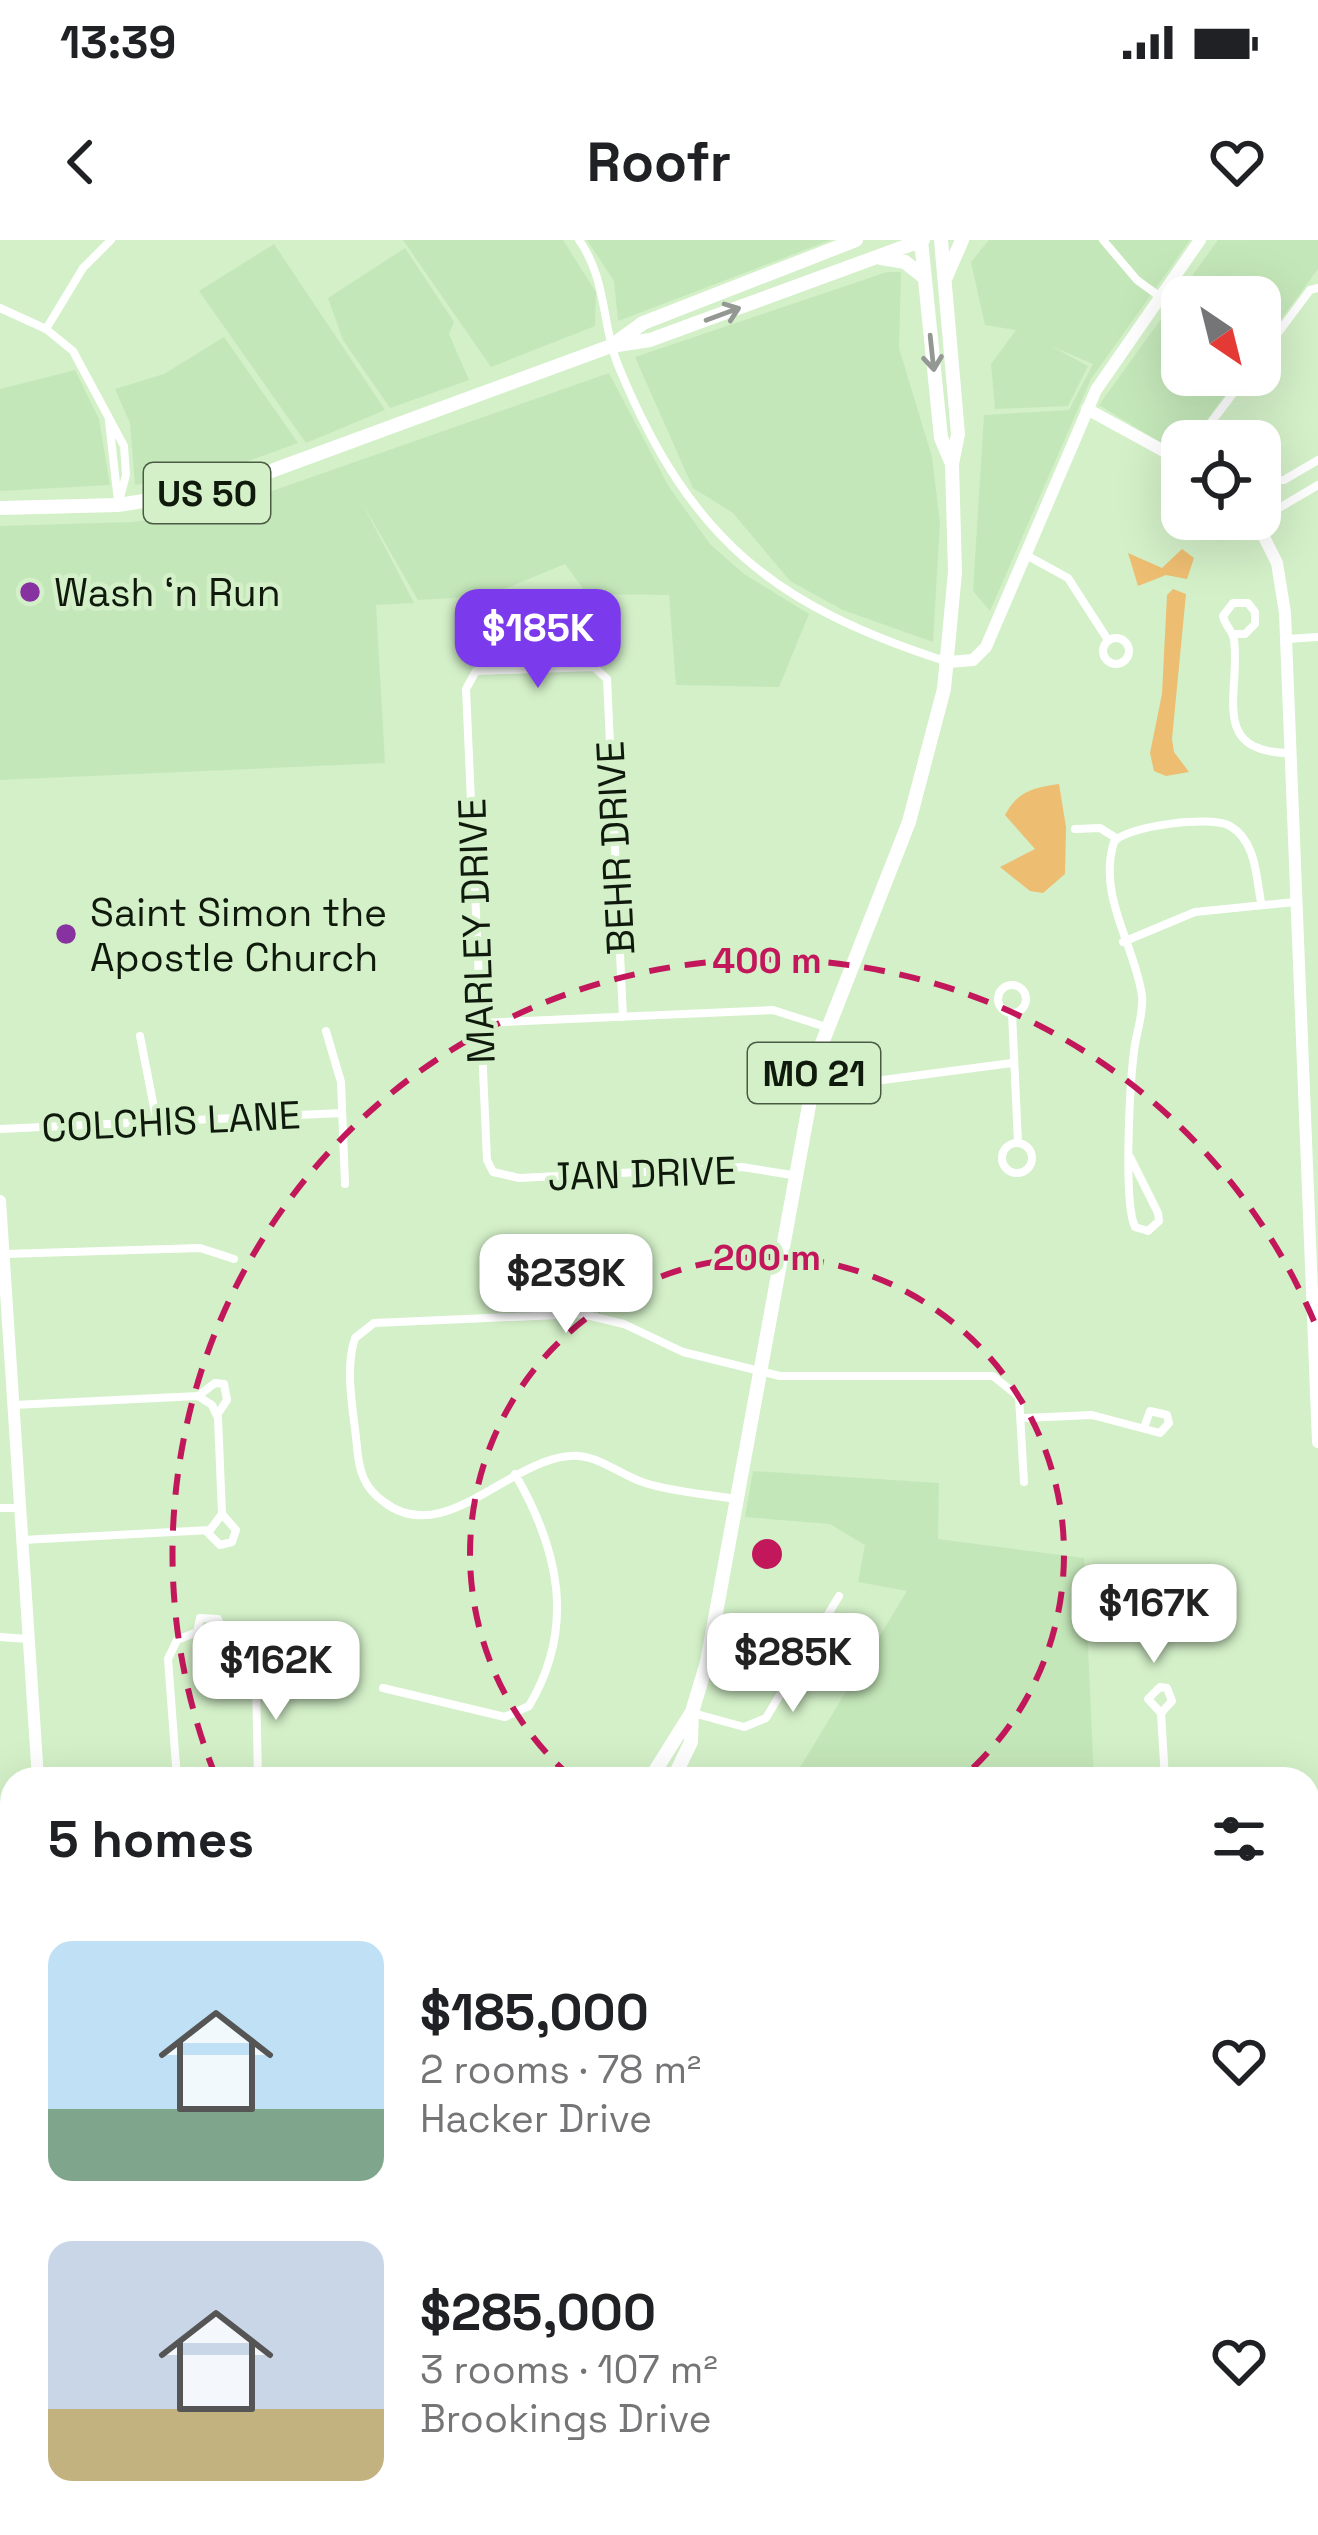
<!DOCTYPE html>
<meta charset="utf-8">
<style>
:root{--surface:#fff;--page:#f6f6f6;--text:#202124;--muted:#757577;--accent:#7c3aed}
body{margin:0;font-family:"Space Grotesk",sans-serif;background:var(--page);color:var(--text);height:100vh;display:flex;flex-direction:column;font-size:45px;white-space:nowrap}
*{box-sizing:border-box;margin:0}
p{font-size:39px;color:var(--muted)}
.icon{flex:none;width:66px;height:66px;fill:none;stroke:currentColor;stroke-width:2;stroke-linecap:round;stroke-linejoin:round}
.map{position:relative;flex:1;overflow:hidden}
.drawer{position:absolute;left:0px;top:1527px;width:1320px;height:768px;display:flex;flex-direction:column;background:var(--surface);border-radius:36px 36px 0 0;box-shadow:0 12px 48px #0002}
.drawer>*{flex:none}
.needle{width:78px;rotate:145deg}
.buttons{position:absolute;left:1161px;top:36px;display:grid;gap:24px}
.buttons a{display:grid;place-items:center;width:120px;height:120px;border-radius:24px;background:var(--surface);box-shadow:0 12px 48px #0002;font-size:60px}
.price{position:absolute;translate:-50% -102px;padding:0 27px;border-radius:24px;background:#fff;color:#222;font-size:39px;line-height:78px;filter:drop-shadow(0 3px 6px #0008)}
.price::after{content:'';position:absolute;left:50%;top:72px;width:36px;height:27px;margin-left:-18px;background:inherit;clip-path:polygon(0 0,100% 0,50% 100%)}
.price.selected{background:var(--accent);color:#fff}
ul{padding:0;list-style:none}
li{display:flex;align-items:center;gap:36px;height:300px;padding:0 48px}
li span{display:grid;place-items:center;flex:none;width:336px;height:240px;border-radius:24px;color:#555}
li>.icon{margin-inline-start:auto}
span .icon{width:144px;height:144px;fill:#fffc;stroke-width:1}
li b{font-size:51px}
h2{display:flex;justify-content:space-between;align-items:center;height:144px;padding:0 48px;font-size:51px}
.status{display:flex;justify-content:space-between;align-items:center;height:84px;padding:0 60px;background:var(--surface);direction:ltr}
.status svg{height:33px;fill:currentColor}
header{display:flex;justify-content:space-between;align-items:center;height:156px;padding:0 48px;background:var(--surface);font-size:54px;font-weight:600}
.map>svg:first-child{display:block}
.built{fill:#c4e7b9}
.green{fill:#edbd71}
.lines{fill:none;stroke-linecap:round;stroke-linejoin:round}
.stream{stroke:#8cd072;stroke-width:3}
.street{stroke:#fff;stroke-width:8}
.secondary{stroke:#fff;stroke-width:12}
.primary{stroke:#fff;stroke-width:14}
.oneway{stroke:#939892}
.ring{fill:none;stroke:#c2185b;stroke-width:6;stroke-dasharray:21 15}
.poi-dot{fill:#8732a0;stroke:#d3f0c8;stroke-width:4.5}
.labels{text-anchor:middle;stroke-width:9;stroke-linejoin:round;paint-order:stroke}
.shield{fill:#d3f0c8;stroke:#4a5a44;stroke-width:3}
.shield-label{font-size:36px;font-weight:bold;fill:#0f1a0c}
.poi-label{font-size:39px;fill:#0f1a0c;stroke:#d3f0c8;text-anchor:start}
.street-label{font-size:39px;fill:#0f1a0c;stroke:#d3f0c8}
.centre{fill:#c2185b;stroke:#d3f0c8;stroke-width:6}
.ring-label{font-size:36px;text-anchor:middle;font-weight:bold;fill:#c2185b;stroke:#d3f0c8;stroke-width:9;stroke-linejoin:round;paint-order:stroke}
</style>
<div class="status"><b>13:39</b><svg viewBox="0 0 49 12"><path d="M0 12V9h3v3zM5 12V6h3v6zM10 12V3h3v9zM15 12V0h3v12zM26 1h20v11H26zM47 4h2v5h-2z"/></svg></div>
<header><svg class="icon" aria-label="back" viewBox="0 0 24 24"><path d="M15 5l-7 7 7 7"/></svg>Roofr<svg class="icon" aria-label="heart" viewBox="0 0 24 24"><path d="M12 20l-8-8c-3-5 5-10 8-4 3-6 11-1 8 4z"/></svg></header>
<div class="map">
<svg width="1318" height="2295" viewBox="0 0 1318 2295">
<rect width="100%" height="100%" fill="#d3f0c8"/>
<path class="built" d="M403,0h160l33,52 -1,34 -104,41z
M587,0h244l-213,81 -4,-40z
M989,0h201l-99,139 -101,232 -17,-20 11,-176 85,-5 24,-46 -42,-18 37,20 -20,40 -73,3 -4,-45 25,-34 -31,-5 -14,-63z
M1218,0h100v29l-58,79v-51h-78v78h58l-49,66h-9l-1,14 -82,-50z
M274,4l111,166 -79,33 -107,-152z
M405,8l49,74 -5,12 20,46 -79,28 -47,-68 -15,-42z
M887,32h14l-2,76 33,109 8,65 -7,120 -90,-32 -53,-29 -57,-68 -40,-25 -58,-131z
M224,97l74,106 -74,27 -89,15 -5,-62 -15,-34 49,-15z
M75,130l24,49 11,66 -110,6v-102z
M609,133l60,114 41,57 34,30 65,40 -30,73 -103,-2 -7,-90 -82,-1 -22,-30 -78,32 -69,4 -56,-97 52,100 -38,2 9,158 -385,17v-254l132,-4 83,-11z
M753,1231l186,12 -1,56 146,19 10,221h-301l114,-188 -49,-9 7,-37 -35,-21 -85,-7z"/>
<path class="green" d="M1182,309l12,9 -7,21 -21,-4 -28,11 -10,-33 34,15z
M1173,349l13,5 -14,145 2,13 15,20 -23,4 -12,-5 -4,-18 12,-59 5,-99z
M1059,544l7,43 -1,47 -22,19 -13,-2 -30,-24 35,-18 -30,-34c13,-24 28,-27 54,-31z
M0,1605h12v678h241v12h-253z"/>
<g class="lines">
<path class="stream" d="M1308,2081l10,-6
M0,2206l12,3
M501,2283l33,12
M796,2295l10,-12"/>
<path class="street" d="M579,0c29,41 22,86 41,130 71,170 154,236 328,292
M1103,0l34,40 22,16
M0,68l46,21 27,22 51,95 2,29 -8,30
M46,89l37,-61 28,-28
M1260,117l50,-67 8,-2
M109,181l9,80
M1197,201l50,-66
M1260,240h24l34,-20
M1257,281l61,-36
M1026,315l42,23 40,62
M1234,394h11l10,-10v-12l-7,-9h-15l-10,13c2,10 10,15 11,24 7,51 -26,113 56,113
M1103 411a13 13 0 1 1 26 0a13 13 0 1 1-26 0Z
M1287,399l31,-2
M1075,589l25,-1 16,10
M1123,702l72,-30 100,-10
M998 759a14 14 0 1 1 28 0a14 14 0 1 1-28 0Z
M1012,773l6,129
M623,777l-16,-338 -13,-12 -118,4 -10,18 21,471 6,12 26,6 223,-11 50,8
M480,783l293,-13 53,17
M326,791l15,51 4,102
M140,796l17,87
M815,833l68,7 129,-17
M0,889l342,-16
M1002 918a15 15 0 1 1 30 0a15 15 0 1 1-30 0Z
M1130,917l28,56 1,8 -11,10 -13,-4c-12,-26 -5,-143 -1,-176 2,-17 10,-39 8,-55 -7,-51 -45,-100 -28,-154 11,-16 98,-27 116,-16 26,15 26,50 31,76
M5,1014l195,-6 34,11
M198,1156l17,-13 9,1 3,16 -10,15
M14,1165l184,-9 14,9 6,13 4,96 -12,16 -187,10
M1025,1178l67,-3 68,18 9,-10 -2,-8 -17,-4 -5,14
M736,1259c-30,-5 -62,-7 -91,-16 -26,-8 -48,-30 -76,-27 -61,5 -126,92 -185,46 -20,-14 -25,-31 -27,-55 -3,-34 -13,-76 -2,-109l19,-15 208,-9 42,10 59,28 97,24h213l26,21 5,85
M0,1268h20
M206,1291l14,14 12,-3 4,-12 -14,-16
M0,1397l28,2
M256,1440l2,99
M383,1448l122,29 24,-11c47,-79 30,-156 -14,-232
M693,1473l51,14 22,-9 73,-122
M1161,1473l-13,-14 12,-12 7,1 5,13 -11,12 4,66
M177,1539l-9,-120 9,-19 20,-8 3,-14 18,1 3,9 -10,12 -14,-8
M1308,1981l10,-6
M1308,2202l10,-6
M1308,2217l10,19
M1214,2283l5,12
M1073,2295l19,-12"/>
<path class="secondary" d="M1087,169l95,52
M1255,279l22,44 8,50 33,829
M948,422l25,-2 13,-13 110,-257 104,-150
M0,961l38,578
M0,1586l12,-1
M1308,1642l10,-1
M630,2295l1,-12"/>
<path class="primary" d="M921,0l20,198 11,26
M881,18l24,4 20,16
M946,37l16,-37
M614,104l29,-21 213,-83
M0,268l118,-3 104,-16 389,-143 39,-6 273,-100
M650,1539l42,-67 15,-50 112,-611 90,-229 35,-133 11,-117 -3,-108 6,-30 -17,-194
M673,1539l18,-37 1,-30
M287,2283l1,12"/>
</g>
<defs><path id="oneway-shaft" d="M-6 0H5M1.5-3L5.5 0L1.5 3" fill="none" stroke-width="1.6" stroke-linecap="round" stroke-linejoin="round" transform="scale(3)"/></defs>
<g class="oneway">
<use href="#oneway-shaft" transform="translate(723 74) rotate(-20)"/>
<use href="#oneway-shaft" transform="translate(932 113) rotate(84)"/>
</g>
<g class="ring">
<path d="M572 1538A297 297 0 1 1 962 1538"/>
<path d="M216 1537A594 594 0 1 1 1318 1091"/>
</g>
<g class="poi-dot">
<circle cx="30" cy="352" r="12"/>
<circle cx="66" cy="694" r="12"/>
</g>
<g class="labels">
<g class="shield">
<rect x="144" y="223" width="126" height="60" rx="9"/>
<rect x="748" y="803" width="132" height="60" rx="9"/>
</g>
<g class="shield-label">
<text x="207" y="266">US 50</text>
<text x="814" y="846">MO 21</text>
</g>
<g class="poi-label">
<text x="54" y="366">Wash ‘n Run</text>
<text x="90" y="686">Saint Simon the<tspan x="90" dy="45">Apostle Church</tspan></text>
</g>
<g class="street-label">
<text transform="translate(615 608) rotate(-93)" y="14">BEHR DRIVE</text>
<text transform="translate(476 691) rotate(-92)" y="14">MARLEY DRIVE</text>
<text transform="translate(171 881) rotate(-3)" y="14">COLCHIS LANE</text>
<text transform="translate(642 933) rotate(-2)" y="14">JAN DRIVE</text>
</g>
</g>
<circle cx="767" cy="1314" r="18" class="centre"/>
<g class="ring-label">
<text x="767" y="733">400 m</text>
<text x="767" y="1030">200 m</text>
</g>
</svg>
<div class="buttons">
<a><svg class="needle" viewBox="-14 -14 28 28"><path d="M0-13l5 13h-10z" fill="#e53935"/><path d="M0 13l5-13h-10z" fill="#757577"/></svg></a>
<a><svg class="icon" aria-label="locate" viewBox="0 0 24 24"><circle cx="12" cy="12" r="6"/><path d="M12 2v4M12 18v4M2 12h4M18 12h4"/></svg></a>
</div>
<b class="price selected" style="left:538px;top:451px">$185K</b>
<b class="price" style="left:566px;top:1096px">$239K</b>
<b class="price" style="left:1154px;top:1426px">$167K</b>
<b class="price" style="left:793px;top:1475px">$285K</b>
<b class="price" style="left:276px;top:1483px">$162K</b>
<section class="drawer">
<h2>5 homes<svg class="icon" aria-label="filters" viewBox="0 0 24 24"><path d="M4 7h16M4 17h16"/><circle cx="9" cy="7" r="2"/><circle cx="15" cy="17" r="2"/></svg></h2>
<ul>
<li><span style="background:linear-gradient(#bfe0f5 70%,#7fa58c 0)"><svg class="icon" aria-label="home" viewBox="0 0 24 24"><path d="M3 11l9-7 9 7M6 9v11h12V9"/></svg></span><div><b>$185,000</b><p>2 rooms · 78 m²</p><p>Hacker Drive</p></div><svg class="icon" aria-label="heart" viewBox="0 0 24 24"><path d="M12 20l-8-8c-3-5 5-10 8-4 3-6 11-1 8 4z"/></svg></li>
<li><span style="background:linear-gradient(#c9d6e8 70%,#c2b280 0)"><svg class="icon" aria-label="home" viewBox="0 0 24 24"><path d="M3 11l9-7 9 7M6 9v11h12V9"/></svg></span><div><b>$285,000</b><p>3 rooms · 107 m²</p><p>Brookings Drive</p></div><svg class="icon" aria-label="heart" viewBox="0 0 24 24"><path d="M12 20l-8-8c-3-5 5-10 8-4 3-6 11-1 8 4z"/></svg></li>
</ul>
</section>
</div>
